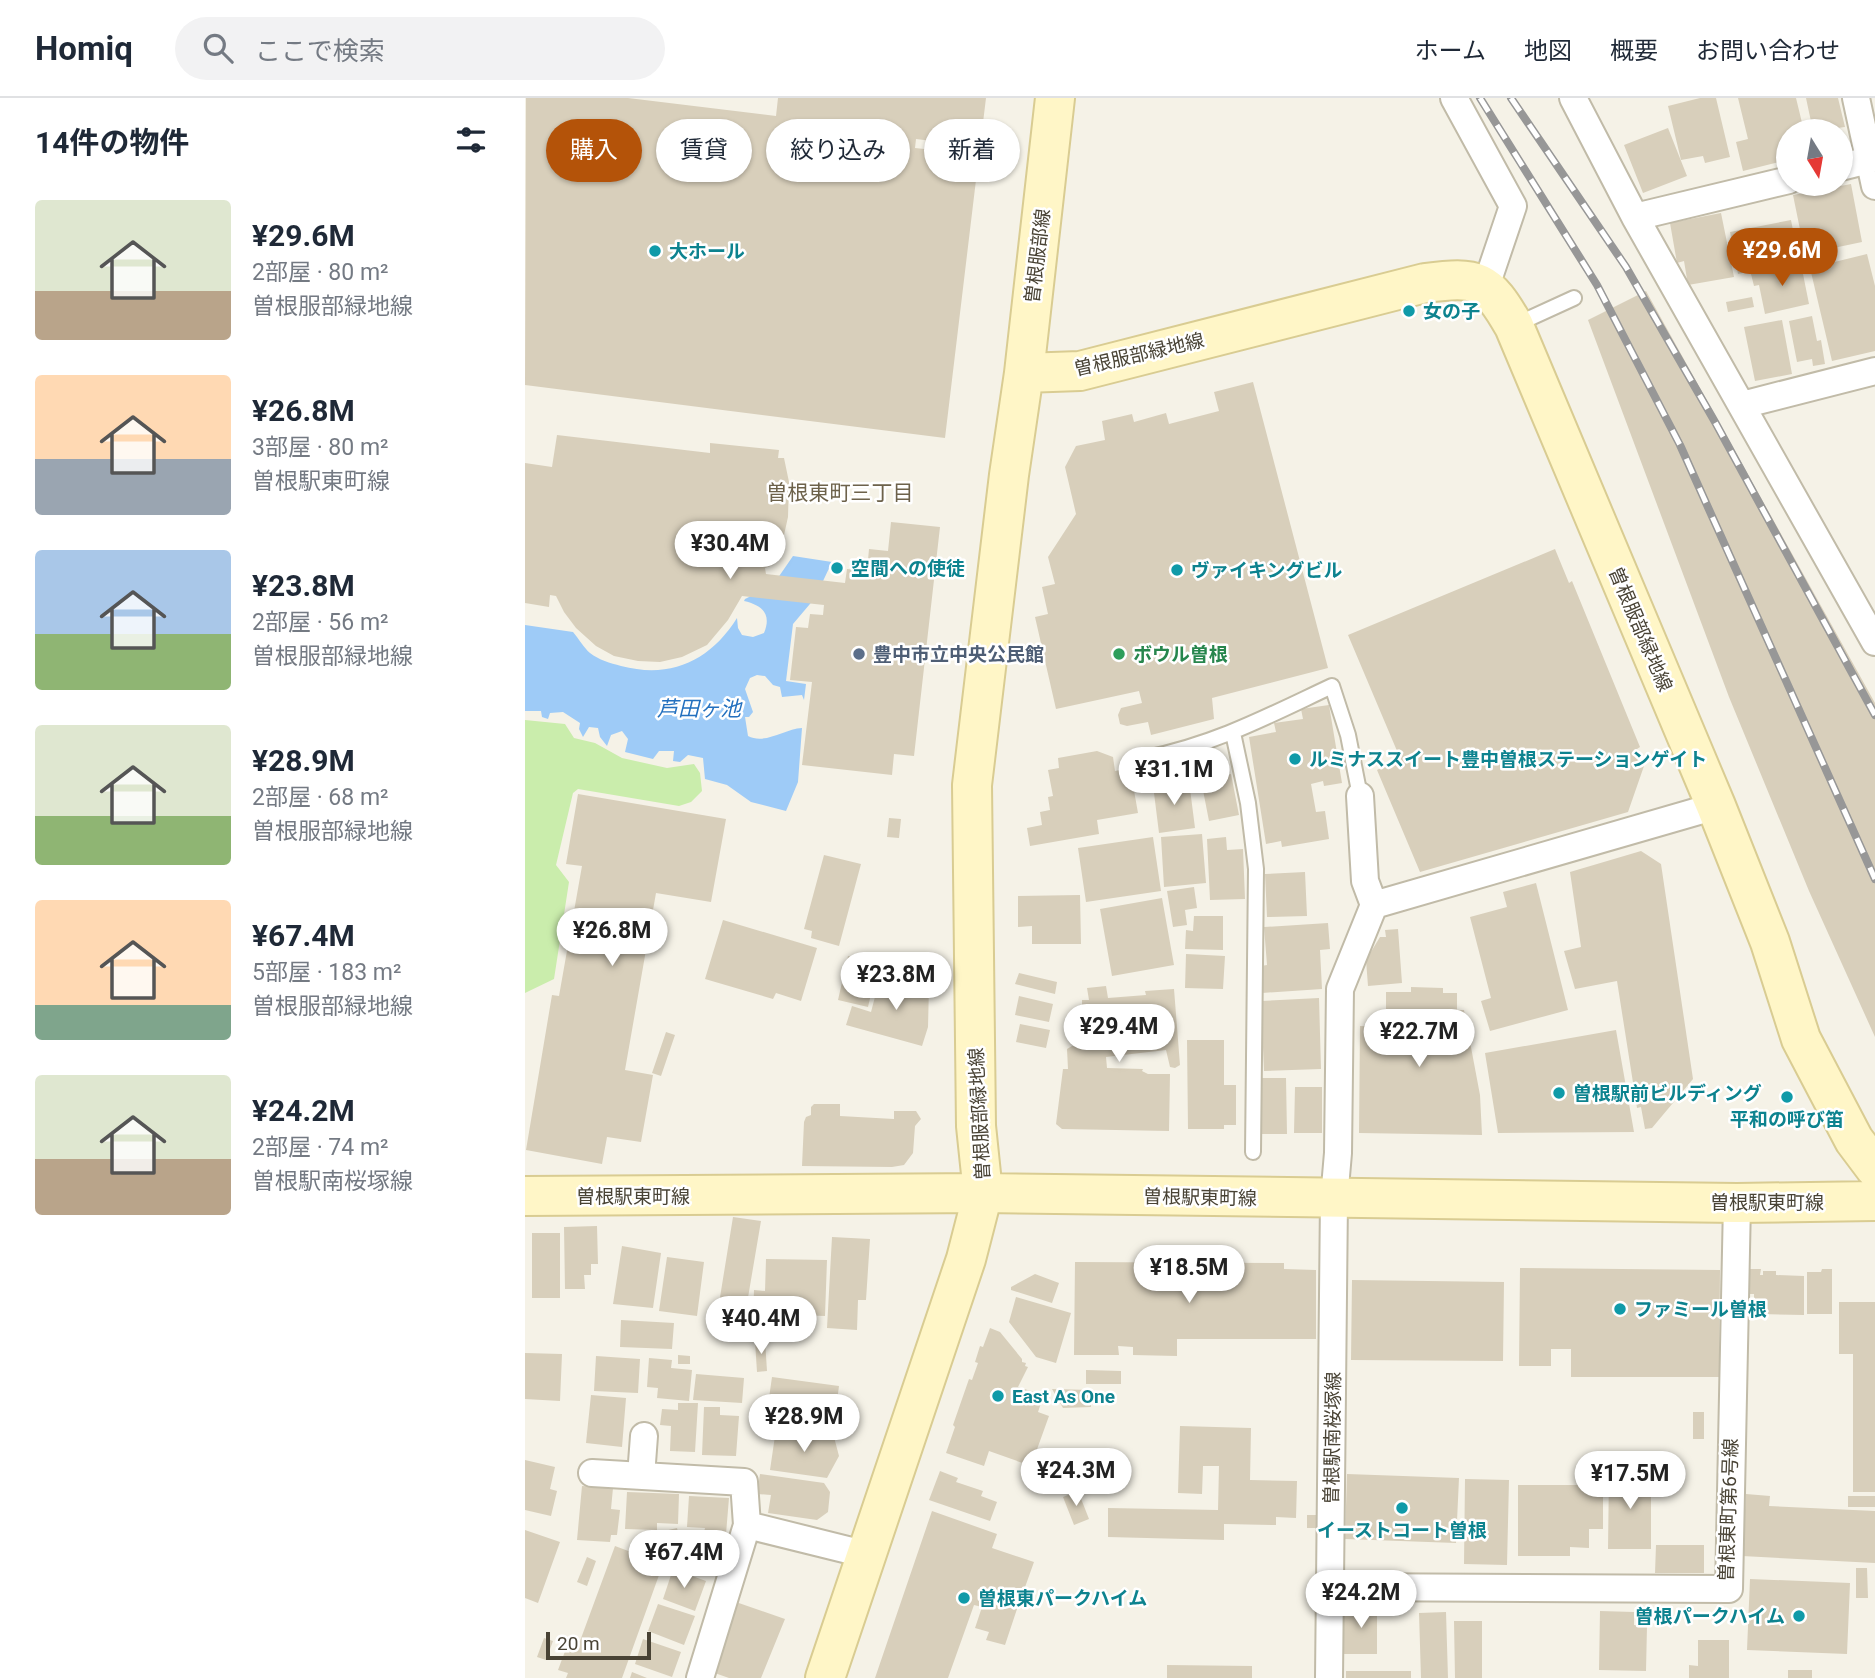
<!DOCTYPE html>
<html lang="ja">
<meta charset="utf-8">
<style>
:root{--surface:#fff;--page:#f2f2f3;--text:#1f2937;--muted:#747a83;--line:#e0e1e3;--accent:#b45309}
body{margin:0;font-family:Roboto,"Noto Sans JP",sans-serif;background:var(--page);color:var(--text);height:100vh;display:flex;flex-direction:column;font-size:26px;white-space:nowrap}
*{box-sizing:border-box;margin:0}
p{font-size:23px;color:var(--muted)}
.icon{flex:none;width:38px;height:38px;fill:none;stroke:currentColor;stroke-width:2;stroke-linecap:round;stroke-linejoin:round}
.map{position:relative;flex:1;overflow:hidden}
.details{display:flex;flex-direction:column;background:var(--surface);width:525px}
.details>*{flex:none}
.top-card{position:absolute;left:21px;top:21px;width:665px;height:63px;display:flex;gap:14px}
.needle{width:46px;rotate:169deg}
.fabs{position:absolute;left:1251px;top:21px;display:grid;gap:14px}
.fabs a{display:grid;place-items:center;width:77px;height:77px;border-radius:50%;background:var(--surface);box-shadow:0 2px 5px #0004;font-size:35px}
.scale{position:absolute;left:21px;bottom:18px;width:105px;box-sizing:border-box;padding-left:7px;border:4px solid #494335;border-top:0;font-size:19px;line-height:24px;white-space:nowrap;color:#494335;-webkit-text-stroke:5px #fff;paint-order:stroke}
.price{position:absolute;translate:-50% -60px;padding:0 16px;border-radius:24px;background:#fff;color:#222;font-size:23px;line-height:46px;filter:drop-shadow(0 2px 4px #0008)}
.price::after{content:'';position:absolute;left:50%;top:42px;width:21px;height:16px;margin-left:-10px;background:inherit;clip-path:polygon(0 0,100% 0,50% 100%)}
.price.active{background:var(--accent);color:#fff}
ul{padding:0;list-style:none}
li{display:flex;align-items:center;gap:21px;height:175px;padding:0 35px}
li span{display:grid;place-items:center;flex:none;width:196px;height:140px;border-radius:7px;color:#555}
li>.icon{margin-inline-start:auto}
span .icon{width:84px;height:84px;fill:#fffc;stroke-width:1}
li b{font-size:30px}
h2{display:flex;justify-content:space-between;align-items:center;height:84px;padding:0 35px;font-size:30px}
.tag{padding:0 24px;border-radius:32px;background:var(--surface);box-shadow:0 2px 5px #0004;font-size:24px;line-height:63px}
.tag.active{background:var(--accent);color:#fff}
header{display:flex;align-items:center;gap:42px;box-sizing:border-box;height:98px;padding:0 35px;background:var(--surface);border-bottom:2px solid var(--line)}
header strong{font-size:33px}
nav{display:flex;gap:38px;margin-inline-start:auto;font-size:24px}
.search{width:490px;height:63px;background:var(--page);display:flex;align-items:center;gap:18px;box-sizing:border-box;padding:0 24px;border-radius:38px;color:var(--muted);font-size:26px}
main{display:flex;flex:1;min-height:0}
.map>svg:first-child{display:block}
.green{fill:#caedac}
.water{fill:#9ecbf7}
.building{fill:#d8cfbb}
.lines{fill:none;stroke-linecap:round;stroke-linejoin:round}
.lane-casing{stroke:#c1bba8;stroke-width:18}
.street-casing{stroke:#c1bba8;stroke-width:30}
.secondary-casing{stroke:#d9cc92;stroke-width:42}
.lane{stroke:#fff;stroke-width:14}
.street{stroke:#fff;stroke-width:26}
.secondary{stroke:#fff6c7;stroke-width:38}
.rail-casing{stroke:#979797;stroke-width:8}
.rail{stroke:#fff;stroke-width:5;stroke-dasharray:16;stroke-linecap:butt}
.culture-dot{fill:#0f9aa8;stroke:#fff;stroke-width:2.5}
.service-dot{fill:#5c6f8a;stroke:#fff;stroke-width:2.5}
.leisure-dot{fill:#2e9e5b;stroke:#fff;stroke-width:2.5}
.labels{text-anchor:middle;stroke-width:5;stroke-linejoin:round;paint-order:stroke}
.culture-label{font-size:19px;font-weight:bold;fill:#0d838f;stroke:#fff;text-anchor:start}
.street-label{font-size:19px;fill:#494335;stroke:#fff}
.service-label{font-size:19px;font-weight:bold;fill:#4e5e75;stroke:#fff;text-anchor:start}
.leisure-label{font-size:19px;font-weight:bold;fill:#27864d;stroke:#fff;text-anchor:start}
.neighbourhood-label{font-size:21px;fill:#6d624b;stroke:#fff}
.water-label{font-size:21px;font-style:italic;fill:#2370bf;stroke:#fff}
</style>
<header>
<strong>Homiq</strong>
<div class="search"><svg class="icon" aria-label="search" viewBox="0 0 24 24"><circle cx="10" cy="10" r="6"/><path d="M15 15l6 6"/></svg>ここで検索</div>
<nav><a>ホーム</a><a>地図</a><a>概要</a><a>お問い合わせ</a></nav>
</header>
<main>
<section class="details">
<h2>14件の物件<svg class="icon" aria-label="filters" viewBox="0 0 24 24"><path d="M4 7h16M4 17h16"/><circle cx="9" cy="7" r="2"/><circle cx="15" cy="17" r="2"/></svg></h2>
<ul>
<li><span style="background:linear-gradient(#dfe7d0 65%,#b9a48a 0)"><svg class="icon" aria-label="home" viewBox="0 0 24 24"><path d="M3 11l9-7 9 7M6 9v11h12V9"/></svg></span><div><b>¥29.6M</b><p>2部屋 · 80 m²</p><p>曽根服部緑地線</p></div></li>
<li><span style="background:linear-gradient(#ffd9b3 60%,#9aa5b1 0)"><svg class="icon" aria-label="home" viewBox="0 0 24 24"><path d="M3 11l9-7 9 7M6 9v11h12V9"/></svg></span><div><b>¥26.8M</b><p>3部屋 · 80 m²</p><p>曽根駅東町線</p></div></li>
<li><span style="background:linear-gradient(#a9c7e8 60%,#8fb573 0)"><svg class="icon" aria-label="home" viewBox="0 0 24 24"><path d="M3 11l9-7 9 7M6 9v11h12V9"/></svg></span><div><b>¥23.8M</b><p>2部屋 · 56 m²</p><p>曽根服部緑地線</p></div></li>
<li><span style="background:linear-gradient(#dfe7d0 65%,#8fb573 0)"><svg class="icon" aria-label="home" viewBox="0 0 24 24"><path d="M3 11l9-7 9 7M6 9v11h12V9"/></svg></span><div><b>¥28.9M</b><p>2部屋 · 68 m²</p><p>曽根服部緑地線</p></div></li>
<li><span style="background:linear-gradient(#ffd9b3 75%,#7fa58c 0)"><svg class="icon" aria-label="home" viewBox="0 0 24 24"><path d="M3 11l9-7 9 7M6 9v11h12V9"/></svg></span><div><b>¥67.4M</b><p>5部屋 · 183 m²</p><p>曽根服部緑地線</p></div></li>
<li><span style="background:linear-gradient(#dfe7d0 60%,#b9a48a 0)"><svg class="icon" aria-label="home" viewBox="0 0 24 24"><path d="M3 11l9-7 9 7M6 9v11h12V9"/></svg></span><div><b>¥24.2M</b><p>2部屋 · 74 m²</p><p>曽根駅南桜塚線</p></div></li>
</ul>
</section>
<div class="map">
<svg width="1350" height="1580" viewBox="0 0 1350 1580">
<rect width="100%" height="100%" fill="#f5f2e7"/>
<path class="green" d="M0,622l40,4 9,14 21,5 27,15 45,10 27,-4 6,9 2,18 -11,11 -12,4 -101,-17 -5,4 -17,72 13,17 -15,97 -29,14z"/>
<path class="water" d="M268,458l39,6 -17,36 -22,26 -7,57 20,3 -2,16 -2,-5 -20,2 -2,-10 -7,-2 -8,-9 -8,-1 -7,3 -5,11 8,23 -4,5h-4l3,19c17,9 36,-7 54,-8l-4,54 -12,29 -35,-9 -24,-17 -22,-6 -2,-21 -15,-3 -8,7 -7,-1 1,-10h-15l-6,8 -28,-7 3,-13 -6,-8 -11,4 -4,11 -7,-9 -2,-9 -9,-1 -6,10 -4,-8 1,-6 -17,-11 -13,1 -2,6 -6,-2 -1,-6h-16v-86l48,7c6,7 11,16 17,21 9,7 20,10 31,13 50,13 89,-5 116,-48l1,10 4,7 11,2 11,-4c8,-19 -2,-28 -20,-32l1,-2 28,-14z"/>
<path class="building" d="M1,0h102l148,18 2,-18h208l-6,49 -64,-8 -1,9 64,7 -34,283 -420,-53z
M1175,0h16l14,59 -25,6 -2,-7 -22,4 -13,-54z
M1213,0h58l8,33h-15v8l-7,2 5,19 -44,11 -7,-29 12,-3z
M1281,0h32l7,29 -32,4z
M1143,30l19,48 -44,17 -19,-48z
M1326,86l11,58 -57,12 -12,-59z
M1196,115l13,64 -46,8 -4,-24 -7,2 -7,-40z
M1266,122l8,41 -61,13 -8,-42z
M1342,156l8,32v65l-43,10 -22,-93z
M1276,166l8,40 -44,10 -6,-29 -5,1 -3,-12z
M1121,193l229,412v334l-66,-146 -80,-194 -141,-377z
M1227,199l2,10 -26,5 -2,-10z
M1287,218l5,25 4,-1 4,24 -12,2 -1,-7 -15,3 -8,-41z
M1257,222l10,54 -37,7 -11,-54z
M728,284l75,286 -116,30 2,21 -63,16 -3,-13 -21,4 -7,-2 -2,-9 3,-7 21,-5 -3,-12 -83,18 -21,-92 13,-3 -6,-27 13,-3 -7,-27 28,-43 -11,-47 11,-21 29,-6 -3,-19 30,-7 2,8 32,-9 3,11 50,-13 -5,-19z
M32,337l153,18v-10l69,7 -1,8h6l5,24 -1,35 -6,27 -9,21 -8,3 1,6 79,9 2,-14 20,2 2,-22 19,2 3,-29 49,5 -26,229 -20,-2 -2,21 -90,-10 10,-83 -22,-2 6,-53 12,1 2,-14 13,1 1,-10 -82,-9 -14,24 -21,25 -25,12 -22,5 -22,-1 -24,-5 -18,-10 -20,-18 -12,-16 -8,-16 -6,-1 -1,12 -24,-4v-140l27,4z
M1030,451l14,34 3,-2 68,166 -3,2 7,17 -16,46 -208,60 -43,-102 23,-12 -52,-123z
M804,607l13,78 -18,3 -1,-5 -12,3 5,28 9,-1 4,28 -47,8 -1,-6 -15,3 -17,-107 27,-5 -2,-9 29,-4 -2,-10z
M572,653l16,6 2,14 15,-3 8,45 -41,7 2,14 -69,12 -3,-18 15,-3 -2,-13 10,-2 -2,-13 5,-1 -5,-26 11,-2 -1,-10z
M706,676l8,41 -30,6 -8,-41z
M664,683l6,47 -36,5 -6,-48z
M53,696l148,25 -15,83 -55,-9 -31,177 28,5 -12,67 -34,-5 -5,27 -76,-14 26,-155 7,1 23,-130 -16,-2z
M364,720l12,1 -2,19 -12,-1z
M677,736l4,49 -42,4 -3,-50z
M628,739l8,54 -75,11 -8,-54z
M701,739l1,13 16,-1 2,50 -35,1 -3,-61z
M1116,753l20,13 32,215 -41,49 -7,1 -4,-22 -4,1 -20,-127 -42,8 -11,-38 17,-4 -11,-75z
M299,757l37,9 -22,82 -28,-8 1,-7 -8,-2z
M780,774l2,44 -40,1 -2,-43z
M1011,785l32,127 -78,21 -9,-30 10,-3 -21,-81 37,-10 -4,-15z
M669,789l3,21 -12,2 2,15 -14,2 -6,-36z
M555,797l1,49h-49v-18l-14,1v-31z
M637,800l12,67 -62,11 -12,-67z
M669,818h29v34l-38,-1 1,-19 7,1z
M198,822l94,28 -16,53 -25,-8 -3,6 -68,-20z
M803,825l2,26 -10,1 2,39 -60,4 -1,-27 6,-1 -3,-38z
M873,831l4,54 -34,3 -2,-26 14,-23h6l-1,-7z
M661,856l39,2 -2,33 -38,-1z
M323,858l30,7 -10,44 -30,-7z
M494,875l38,9 -2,12 -40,-10z
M362,877l42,11 -1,41 -6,19 -76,-21 6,-19 19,6 5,-19 6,2z
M581,888l2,12 38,-3 -1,-4 29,-2 6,76 -5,3 -5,-1 -4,-17 -60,7 1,11 36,1 -1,2 6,3h22l-1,57 -107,-2 -6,-5 7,-55h5l-1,-20 5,-3 12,1 -1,-7 -9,1 -1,-13h9v-28h7l-2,-12z
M886,889l32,1v5h14v17h7l16,85 2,40 -123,-2 1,-107 26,1v-35h25z
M494,898l34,8 -4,18 -34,-7z
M794,900l2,71 -57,2 -3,-70z
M495,926l30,6 -4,18 -30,-6z
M1091,932l18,102 -136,1 -13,-80z
M141,934l9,3 -14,41 -9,-3z
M662,942h37v45h12v40h-12v4h-36z
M733,980h28l1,56h-29z
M770,989h27v46h-28z
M289,1006h26v12l54,3v-8h22l5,8 -6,7 -2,27 -9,12 -12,2 -90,-1 2,-44 2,-5 5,-2v-8z
M208,1119l28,4 -18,106 -27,-5z
M72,1128l1,38h-7v11h-7l1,14h-20l-1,-62z
M7,1135h28v65h-28z
M307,1139l38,2 -4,61h-8l-1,30 -30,-2z
M97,1148l39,7 -8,55 -40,-4z
M142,1159l37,5 -7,54 -38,-5z
M241,1161l61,1 -2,56 -28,-1v12l-41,-1 1,-11h-4l1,-25 11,1z
M550,1164l209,1v6l32,1v69h-139v17l-44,-1v-8l-15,-1 1,9h-45z
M995,1170l200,2 -1,107h-148v-28h-20v17h-32z
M1223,1171h13l-1,6h3v-4h13v4l28,1v39l-43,-1 -1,-6 -6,1v-15h-6z
M1297,1171h10v45h-25v-42h14z
M510,1176l24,9 -7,20 -41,-13v-3z
M827,1182l152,2 -1,79 -152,-1z
M491,1199l55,16 -15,50 -20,-6 -27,-35z
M1314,1204h36v190h-22v-138h-14z
M96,1222l53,3 -2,26 -52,-2z
M465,1230l10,4 22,27v3l4,1 -1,3 3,1 -10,20 16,5 -2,9 9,2 -3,9 11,4 -18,50 -42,-15 -5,15 -38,-13 9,-26 -2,-2 16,-46 3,1 6,-17 -3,-1 5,-16 3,1z
M240,1242l2,31 -10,1 -2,-31z
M0,1255l37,1 -2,47 -35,-2z
M153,1257l12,1v8h-12z
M71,1258l44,3 -2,34 -44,-2z
M124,1260l23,2 -1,8 21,2 -3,31 -32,-3 1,-10 -11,-1z
M561,1272l35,1v13h-35z
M171,1276l48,4 -2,25 -49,-3z
M247,1279l67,9 -2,15 10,1 -2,18 -11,-1 -1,11 -56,-8 3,-23 -11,-1z
M527,1291l39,1v17l-28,1z
M66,1297l35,3 -4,49 -36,-4z
M153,1305h20l-3,49 -25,-1 1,-25 -11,-1 2,-16 16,1z
M179,1309h16v8l19,1 -3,40 -34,-1z
M1168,1314h11v27h-11z
M655,1328l71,2 -1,52 47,1 -1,37 -20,-1v8l-52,-1v16l-116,-3v-29l110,2 1,-44h-16l-1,28 -24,-1z
M251,1331l58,8 5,19 -12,22 -57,-8z
M0,1362l30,7 -5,22 7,2 -6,25 -26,-6z
M415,1373l18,7 -2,4 27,9 -2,5 16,6 -7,19 -61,-21z
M1084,1374h42v77h-43z
M235,1376l64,9 6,9 -2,20 -11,8 -49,-7 3,-18 -14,-1z
M822,1376l112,4 -3,65 -111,-4z
M940,1381l44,1 -2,85 -43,-1z
M993,1387h85v44h-14v19l-19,-1v9h-52z
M57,1388l31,2 -2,21 9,1 -3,25h-6l-1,7 -33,-2z
M553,1393l11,28 -15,6 -11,-28z
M102,1394l52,2 -1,30 -21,-1v7l-32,-1z
M1221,1396l24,2 -1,10 106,5v52l-133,-7z
M164,1398l40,2 -3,36 -22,-2 1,-4 -18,-1z
M1323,1398h27v11h-27z
M407,1413l65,23 -5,14 42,14 -10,28 3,1 -5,16 -4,-1 -13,39 -19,-5 3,-8 -14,-4 7,-21 -8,-2 -26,73h-73z
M782,1417h10l-1,13h-9z
M152,1430l2,8 -30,7 -2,-8z
M0,1432l35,12 -22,61 -13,-5z
M162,1436l33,11 -11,30 -32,-12z
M1131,1447h48v28h-49z
M90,1448l48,18 -41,114h-56l2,-5 -10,-3 12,-32 10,3z
M62,1459l9,4 -9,25 -10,-4z
M1331,1470h11l1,30h-12z
M148,1471l33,12 -11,30 -32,-12z
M1225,1481l100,4 -3,71 -100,-4z
M830,1502l22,1v53h-36l1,-38h13z
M208,1503l52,18 -24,59h-32l-20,-7z
M133,1506l37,12 -11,29 -36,-14z
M1075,1513l34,1v13l13,1 -1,45 -47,-1z
M921,1514l2,66h-27l-2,-65z
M929,1523h28v57h-27z
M19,1540l9,3 -7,19 -9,-3z
M118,1541l38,13 -9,25 -37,-13z
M1173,1542h31v38h-40v-13l9,1z
M642,1567l85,1v12h-85z
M1263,1572h24v8h-24z
M821,1573h65v7h-65z
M107,1574l15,6h-17z"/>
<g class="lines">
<g class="lane-casing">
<path id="lane" d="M990,227l59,-27
M708,635l15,70 8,66 -3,283
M621,660c70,-14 122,-42 186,-72l16,49 12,61"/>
</g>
<g class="street-casing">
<path id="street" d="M929,0l59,108 -27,80
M1048,0l62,119 240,425
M1331,0l19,88
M1316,69l28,-7
M1110,119l154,-37
M1217,307l133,-34
M835,698l5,85 9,24
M67,1375l152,9 3,43
M116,1378l3,-40
M805,1489l399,2 8,-386
M175,1580l47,-153 121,30
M804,1580l5,-479 4,-46 2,-164 34,-84 342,-99"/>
</g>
<g class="secondary-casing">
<path id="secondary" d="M499,275l56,-2 345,-88c53,-7 62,-4 89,43l202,480 54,136 31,97 53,101 21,28
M0,1098l458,-3 754,10 138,-2
M300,1580l141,-419 17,-66 -7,-67 -4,-341 37,-310 15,-102 31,-275"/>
</g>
<use href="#lane" class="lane"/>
<use href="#street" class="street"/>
<use href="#secondary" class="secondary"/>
<g class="rail-casing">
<path id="rail" d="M955,0l117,187 83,160 195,434
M986,0l115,169 89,155 160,293"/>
</g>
<use href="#rail" class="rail"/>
</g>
<g class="culture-dot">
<circle cx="130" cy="153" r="7"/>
<circle cx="884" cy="213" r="7"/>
<circle cx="312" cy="470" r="7"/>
<circle cx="652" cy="472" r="7"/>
<circle cx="770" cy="661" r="7"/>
<circle cx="1034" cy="995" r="7"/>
<circle cx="1262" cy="999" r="7"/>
<circle cx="1095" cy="1211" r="7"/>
<circle cx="473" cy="1298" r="7"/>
<circle cx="877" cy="1410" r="7"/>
<circle cx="439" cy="1500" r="7"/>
<circle cx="1274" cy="1518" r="7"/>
</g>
<circle class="service-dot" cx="334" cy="556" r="7"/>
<circle class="leisure-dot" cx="594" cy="556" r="7"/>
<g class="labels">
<g class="culture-label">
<text x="144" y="160">大ホール</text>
<text x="898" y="220">女の子</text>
<text x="326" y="477">空間への使徒</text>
<text x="666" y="479">ヴァイキングビル</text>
<text x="784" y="668">ルミナススイート豊中曽根ステーションゲイト</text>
<text x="1048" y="1002">曽根駅前ビルディング</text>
<text x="1262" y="1028" text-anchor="middle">平和の呼び笛</text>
<text x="1109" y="1218">ファミール曽根</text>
<text x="487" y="1305">East As One</text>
<text x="877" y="1439" text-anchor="middle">イーストコート曽根</text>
<text x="453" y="1507">曽根東パークハイム</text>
<text x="1260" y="1525" text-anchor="end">曽根パークハイム</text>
</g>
<g class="street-label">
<text transform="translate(512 158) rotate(-83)" y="7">曽根服部線</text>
<text transform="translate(614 256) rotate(-13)" y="7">曽根服部緑地線</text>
<text transform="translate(1116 531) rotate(67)" y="7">曽根服部緑地線</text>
<text transform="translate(454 1016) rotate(-93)" y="7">曽根服部緑地線</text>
<text x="108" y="1105">曽根駅東町線</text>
<text transform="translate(675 1099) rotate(1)" y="7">曽根駅東町線</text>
<text x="1242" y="1111">曽根駅東町線</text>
<text transform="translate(807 1340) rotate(-89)" y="7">曽根駅南桜塚線</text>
<text transform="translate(1203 1412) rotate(-88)" y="7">曽根東町第6号線</text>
</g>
<g class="service-label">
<text x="348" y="563">豊中市立中央公民館</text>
</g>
<g class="leisure-label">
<text x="608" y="563">ボウル曽根</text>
</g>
<g class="neighbourhood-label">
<text x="315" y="402">曽根東町三丁目</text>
</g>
<g class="water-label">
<text x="174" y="618">芦田ヶ池</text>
</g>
</g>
</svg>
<div class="fabs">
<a><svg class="needle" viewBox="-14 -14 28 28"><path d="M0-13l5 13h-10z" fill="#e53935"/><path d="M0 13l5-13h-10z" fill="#747a83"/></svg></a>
</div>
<div class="scale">20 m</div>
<b class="price active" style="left:1257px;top:190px">¥29.6M</b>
<b class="price" style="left:205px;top:483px">¥30.4M</b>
<b class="price" style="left:649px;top:709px">¥31.1M</b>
<b class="price" style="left:87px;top:870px">¥26.8M</b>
<b class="price" style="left:371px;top:914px">¥23.8M</b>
<b class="price" style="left:594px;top:966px">¥29.4M</b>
<b class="price" style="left:894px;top:971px">¥22.7M</b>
<b class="price" style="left:664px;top:1207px">¥18.5M</b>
<b class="price" style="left:236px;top:1258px">¥40.4M</b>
<b class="price" style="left:279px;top:1356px">¥28.9M</b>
<b class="price" style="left:551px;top:1410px">¥24.3M</b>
<b class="price" style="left:1105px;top:1413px">¥17.5M</b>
<b class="price" style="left:159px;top:1492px">¥67.4M</b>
<b class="price" style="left:836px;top:1532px">¥24.2M</b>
<div class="top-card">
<a class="tag active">購入</a>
<a class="tag">賃貸</a>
<a class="tag">絞り込み</a>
<a class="tag">新着</a>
</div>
</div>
</main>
